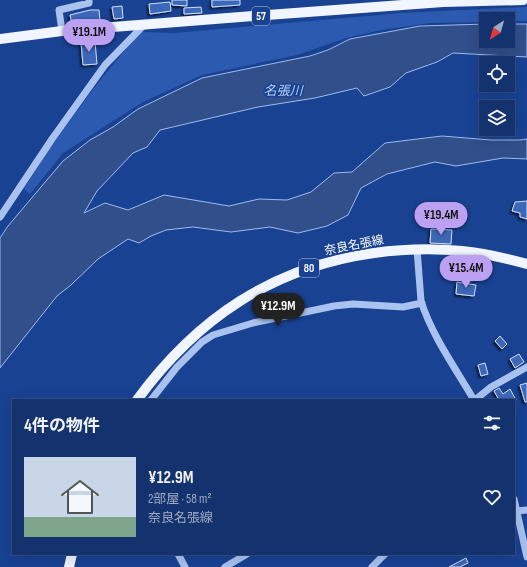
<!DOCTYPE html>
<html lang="ja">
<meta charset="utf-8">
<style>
:root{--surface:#13326e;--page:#203e76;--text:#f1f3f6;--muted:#9daac2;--line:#324d81;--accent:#bca0f2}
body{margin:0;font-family:"Sofia Sans Condensed","Noto Sans JP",sans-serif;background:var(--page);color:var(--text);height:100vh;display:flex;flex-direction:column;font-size:15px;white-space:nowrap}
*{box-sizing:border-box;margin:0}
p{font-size:13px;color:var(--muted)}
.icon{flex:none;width:22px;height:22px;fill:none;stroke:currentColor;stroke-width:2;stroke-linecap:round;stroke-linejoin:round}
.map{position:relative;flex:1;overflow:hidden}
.details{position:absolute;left:12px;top:399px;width:503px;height:156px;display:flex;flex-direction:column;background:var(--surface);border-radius:0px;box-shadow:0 4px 16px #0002,0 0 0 1px var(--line)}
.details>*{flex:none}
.needle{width:26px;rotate:217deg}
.controls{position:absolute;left:479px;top:12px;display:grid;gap:8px}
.controls a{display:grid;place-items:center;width:36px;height:36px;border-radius:0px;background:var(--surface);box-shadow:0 4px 16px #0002,0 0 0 1px var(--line);font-size:20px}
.price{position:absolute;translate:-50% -34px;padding:0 9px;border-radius:14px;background:var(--accent);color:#111;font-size:13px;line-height:26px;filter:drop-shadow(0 1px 2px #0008)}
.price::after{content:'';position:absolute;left:50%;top:24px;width:12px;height:9px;margin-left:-6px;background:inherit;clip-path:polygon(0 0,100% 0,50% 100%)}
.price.selected{background:#222;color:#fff}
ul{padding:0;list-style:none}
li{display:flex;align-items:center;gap:12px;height:100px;padding:0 12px}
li+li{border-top:1px solid var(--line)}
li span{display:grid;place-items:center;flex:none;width:112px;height:80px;border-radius:0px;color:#555}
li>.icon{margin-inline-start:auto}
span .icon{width:48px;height:48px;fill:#fffc;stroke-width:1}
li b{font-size:17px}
h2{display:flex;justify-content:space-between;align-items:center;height:48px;padding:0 12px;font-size:17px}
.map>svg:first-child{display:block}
.green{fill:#2c5ab1}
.water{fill:#314f8b;stroke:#9cbbf2}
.building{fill:#3e68b9;stroke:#cfdffb;filter:url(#shadow)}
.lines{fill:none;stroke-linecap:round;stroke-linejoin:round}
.minor{stroke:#a9c2f0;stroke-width:7}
.major{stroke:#f1f5ff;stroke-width:10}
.labels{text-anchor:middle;stroke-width:3;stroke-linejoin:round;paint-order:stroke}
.shield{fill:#194292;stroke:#bac6de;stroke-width:1}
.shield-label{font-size:11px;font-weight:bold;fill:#fff}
.street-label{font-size:12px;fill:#fff;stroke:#194292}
.water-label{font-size:13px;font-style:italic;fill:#b5ccf6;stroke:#194292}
</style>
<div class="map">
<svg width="527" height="567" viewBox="0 0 527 567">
<defs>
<filter id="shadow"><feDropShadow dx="-2" dy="2" stdDeviation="1" flood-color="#0009"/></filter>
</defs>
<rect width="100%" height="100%" fill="#194292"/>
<path class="green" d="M527,7v14h-19v-2h-22v3l-56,1 -49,7 -35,8 -49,17 -95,20 -59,27 -80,51 -33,41 -6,-5 23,-37 50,-68 43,-52 35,1 226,-20z"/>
<path class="water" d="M486,24v17h22v-17h19v33l-74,-4 -16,9 -31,11 -16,14 -26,9 -7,-8 -42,10 -57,9 -98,23 -13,17 -14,6 -36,38 -13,22 21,-10 23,7 36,-15 65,11 30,-7 28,1 24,-8 23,-19 18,-1 33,-29 57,-7 49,4h29l7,-1v20l-24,-1 -47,8 -21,-4 -48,12 -26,14 -13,27 -21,11 -29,7 -28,-6 -39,5 -38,-5 -27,3 -15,6 -12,7 -11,-4 -30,20 -27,26 -14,11 -57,72v-130l8,-12 55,-65 27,-21 23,-13 25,-18 64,-31 108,-22 18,-6 22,-11 70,-13z"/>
<path class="building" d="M172,0h15v6l-15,-1z
M212,0h28v5l-28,2z
M170,2l1,9 -21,3 -1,-10z
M122,6l1,12 -9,1 -2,-12z
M201,7l1,6 -18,1v-6z
M90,10h9l1,11 -10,1v-2l-18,4 -2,-9z
M95,41l2,23 -14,1 -2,-23z
M527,201v18l-7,-2v-4l-8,-2 3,-9z
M431,229l21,1 -1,14 -21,-1z
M457,282l19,3 -2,11 -18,-2z
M500,336l7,8 -5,5 -7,-8z
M519,354l5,8 -9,6 -5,-9z
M485,363l3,11 -7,2 -3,-11z
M527,383v19h-2l-5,-17z
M499,388l4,6 7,-5 6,11h-17l-5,-9z
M466,558l2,5 -8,4h-11z"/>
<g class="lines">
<path class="minor" d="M62,31l-3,-21 30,-7v-3
M0,217l52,-78 53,-74 39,-40
M417,249l4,52c11,35 35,68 53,99
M151,400l26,-33 25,-25 11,-7 40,-12 81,-17 19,-2 50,3 19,-4
M475,400l16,-13 36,-20
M514,499l13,58
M517,511l10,-1
M178,554l7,13
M225,567l22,-13
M372,567l13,-13"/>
<path class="major" d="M0,39l62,-8 191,-15 190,-14 80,-2
M137,400c60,-82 136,-133 237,-147 29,-4 58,-5 88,-2 22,2 43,7 65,13
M69,567l3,-13"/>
</g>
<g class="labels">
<g class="shield">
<rect x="252" y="7" width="18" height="18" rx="3"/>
<rect x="299" y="259" width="20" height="18" rx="3"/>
</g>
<g class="shield-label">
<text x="261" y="20">57</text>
<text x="309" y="272">80</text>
</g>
<g class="street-label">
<text transform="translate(354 245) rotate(-11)" y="4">奈良名張線</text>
</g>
<g class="water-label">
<text transform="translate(283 90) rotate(1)" y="5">名張川</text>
</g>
</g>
</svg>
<div class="controls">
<a><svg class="needle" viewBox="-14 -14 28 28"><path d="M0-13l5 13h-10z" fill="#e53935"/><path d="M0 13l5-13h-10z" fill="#9daac2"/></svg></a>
<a><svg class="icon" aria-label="locate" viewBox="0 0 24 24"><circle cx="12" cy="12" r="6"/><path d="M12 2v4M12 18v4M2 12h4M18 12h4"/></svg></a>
<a><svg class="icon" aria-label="layers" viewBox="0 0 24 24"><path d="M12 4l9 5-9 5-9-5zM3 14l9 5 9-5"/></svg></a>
</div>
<b class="price" style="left:89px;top:53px">¥19.1M</b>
<b class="price" style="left:441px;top:236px">¥19.4M</b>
<b class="price" style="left:466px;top:289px">¥15.4M</b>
<b class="price selected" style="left:278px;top:327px">¥12.9M</b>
<section class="details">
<h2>4件の物件<svg class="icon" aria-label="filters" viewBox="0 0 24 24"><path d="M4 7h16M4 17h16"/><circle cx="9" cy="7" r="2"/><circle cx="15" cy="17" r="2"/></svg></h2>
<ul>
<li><span style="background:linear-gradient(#c9d6e8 75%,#7fa58c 0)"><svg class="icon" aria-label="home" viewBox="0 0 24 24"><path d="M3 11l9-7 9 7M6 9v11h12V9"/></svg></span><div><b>¥12.9M</b><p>2部屋 · 58 m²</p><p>奈良名張線</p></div><svg class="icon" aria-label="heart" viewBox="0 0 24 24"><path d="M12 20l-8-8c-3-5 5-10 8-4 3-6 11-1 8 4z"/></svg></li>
</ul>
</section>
</div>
